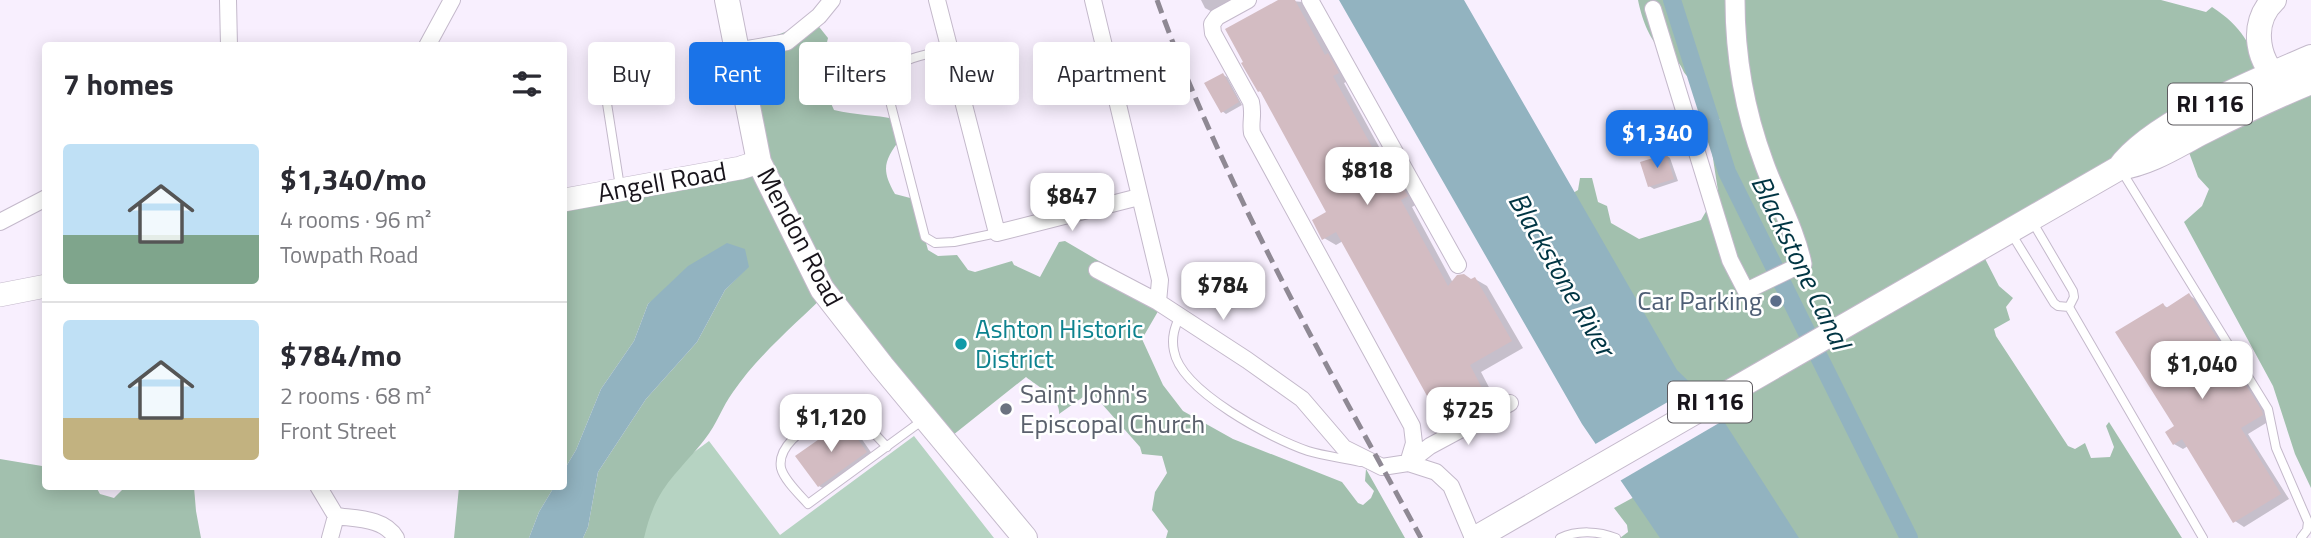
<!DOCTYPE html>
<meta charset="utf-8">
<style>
:root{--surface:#fff;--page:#f7f7f7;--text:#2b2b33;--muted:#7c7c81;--line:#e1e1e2;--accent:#1a73e8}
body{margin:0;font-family:"Titillium Web",sans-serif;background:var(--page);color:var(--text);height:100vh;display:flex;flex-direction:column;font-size:26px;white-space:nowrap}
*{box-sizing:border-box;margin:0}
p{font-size:23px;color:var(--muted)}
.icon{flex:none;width:38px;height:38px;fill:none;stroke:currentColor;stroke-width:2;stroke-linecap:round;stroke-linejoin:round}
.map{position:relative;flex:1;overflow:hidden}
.details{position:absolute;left:42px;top:42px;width:525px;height:448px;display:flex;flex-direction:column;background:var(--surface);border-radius:7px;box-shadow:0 4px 18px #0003}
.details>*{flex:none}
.hud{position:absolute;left:588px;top:42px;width:665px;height:63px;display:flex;gap:14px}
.price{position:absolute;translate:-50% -60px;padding:0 16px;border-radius:14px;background:#fff;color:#222;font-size:23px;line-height:46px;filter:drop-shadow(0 2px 4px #0008)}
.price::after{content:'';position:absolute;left:50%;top:42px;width:21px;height:16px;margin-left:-10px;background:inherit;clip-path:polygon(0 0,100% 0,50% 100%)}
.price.active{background:var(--accent);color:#fff}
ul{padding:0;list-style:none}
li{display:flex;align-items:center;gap:21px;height:175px;padding:0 21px}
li+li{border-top:2px solid var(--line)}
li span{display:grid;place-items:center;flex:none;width:196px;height:140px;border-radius:7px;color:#555}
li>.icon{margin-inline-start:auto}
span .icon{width:84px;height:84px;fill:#fffc;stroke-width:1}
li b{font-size:30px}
h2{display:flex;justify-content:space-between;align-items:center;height:84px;padding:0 21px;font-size:30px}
.tag{padding:0 24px;border-radius:7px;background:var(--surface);box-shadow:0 4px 18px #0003;font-size:24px;line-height:63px}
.tag.active{background:var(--accent);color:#fff}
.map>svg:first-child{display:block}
.green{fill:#b6d3c2}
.forest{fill:#a2c0ae}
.water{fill:#92b3c0}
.pier{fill:#f8effe}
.shadow{fill:#0003}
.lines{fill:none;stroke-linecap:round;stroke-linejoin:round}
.canal{stroke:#92b3c0;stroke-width:18}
.building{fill:#d3bcc2}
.service-casing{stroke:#c4b9cb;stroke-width:10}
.minor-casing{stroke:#c4b9cb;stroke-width:18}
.tertiary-casing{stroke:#c4b9cb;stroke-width:21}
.secondary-casing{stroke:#c4b9cb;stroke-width:24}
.primary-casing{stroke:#c4b9cb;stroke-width:26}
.service{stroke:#fff;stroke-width:8}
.minor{stroke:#fff;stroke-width:16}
.tertiary{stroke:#fff;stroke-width:19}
.secondary{stroke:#fff;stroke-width:23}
.primary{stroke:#fff;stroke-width:24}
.rail{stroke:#8f8994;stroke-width:5;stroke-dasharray:14 7;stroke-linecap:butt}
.service-dot{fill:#5c6f8a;stroke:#fff;stroke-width:2.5}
.culture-dot{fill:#0f9aa8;stroke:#fff;stroke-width:2.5}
.worship-dot{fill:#6b7280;stroke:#fff;stroke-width:2.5}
.labels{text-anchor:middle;stroke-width:5;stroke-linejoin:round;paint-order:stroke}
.shield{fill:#fff;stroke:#5d5a5f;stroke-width:2}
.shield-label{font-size:24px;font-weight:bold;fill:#18141b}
.street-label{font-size:26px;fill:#18141b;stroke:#fff}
.service-label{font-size:26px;fill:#4e5e75;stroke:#fff;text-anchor:end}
.culture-label{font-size:26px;fill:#0d838f;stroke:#fff;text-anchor:start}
.worship-label{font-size:26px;fill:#5b616d;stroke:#fff;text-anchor:start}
.water-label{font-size:28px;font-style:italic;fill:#003543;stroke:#fff}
</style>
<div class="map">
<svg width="2311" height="538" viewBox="0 0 2311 538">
<rect width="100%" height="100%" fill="#f8effe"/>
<path class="green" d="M914,436l80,102h-372l-16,-21 103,-76 71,94z"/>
<path class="forest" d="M1638,0h523l45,12 6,-5c31,20 37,37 52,69l-285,171 20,39 14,12 -7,9 4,13 -16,9 2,7 72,110 7,3 10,-6 6,15 19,-1 4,-10 -8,-21 3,-4 73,116h-384l-96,-122 -134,-220 10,-6 2,-12h12l6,24 9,4 4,17 28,16 62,-19 17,-29 -6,-39 8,-32 -14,-16 -9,-22c-17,-7 -11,-13 -22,-23 -3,-4 -10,-5 -14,-9 -12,-11 -20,-34 -23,-50z
M812,18l16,20 -9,39 15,33c22,5 40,5 62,9l5,19c-16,22 -21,30 -6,56l19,5 14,51 10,6 19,-1 11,15 7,2 37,-11 2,4 26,12 19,-35 6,-1 80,47 19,13 -22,38 21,46 20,26 50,28 109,43 16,21 5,2 8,-7 3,-7 -9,-10 1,-12 39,69h-239l2,-7 -16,-21 3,-18 12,-19 -5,-17 -20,-2 -2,-7 -46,-52 -11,2 -24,17c2,-16 -22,-28 -33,-37l-78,62 -118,-149c-33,33 -71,64 -97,102 -11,15 -16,32 -28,47 -30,38 -49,47 -61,99h-61l5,-11 10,-55 48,-73 51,-57 28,-52 23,-23 -24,-21 -76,58 -14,37 -33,48 -25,61 -12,20v-278l193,-25 -20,-127c29,1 51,-7 75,-22z
M2311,75v413l-16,-34 -22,-68 -89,-164 18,-16 7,-17 -11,-12 -15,-41z
M0,459l42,7 3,-3 1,23 50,1 4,7 14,4 8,-8 -1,-3h73l2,24 5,27h-201z
M459,487h95l-15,25 -10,26h-75z
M1636,496l40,42h-56l8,-6 -1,-7 -13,-17z"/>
<path class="water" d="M1339,0h125l213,370 37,36 85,132h-139l-78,-114z
M727,243l18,6 4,18 -24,23 -28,52 -51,57 -48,73 -10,55 -5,11h-54l10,-26 15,-25 10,-1v-16l12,-20 25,-61 33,-48 14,-37 40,-38z"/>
<path class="pier" d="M1697,385l19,19 10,15 -108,63 -26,-36z"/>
<path class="shadow" d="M1201,0h45l-28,15 -13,-7z
M1281,0l22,2 47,78 -6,3 51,93 12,7 12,20 -7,4 41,76 22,-4 12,7 36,62 -42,24 12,23 -44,23 -12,-7 -94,-170 -7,4 -12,-7 5,-25 -66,-120 -4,-2z
M1223,75l4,2 15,28 -16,9 -4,-3z
M1666,155l4,3 8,23 -24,8 -5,-3z
M2189,295l9,6 73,119 -23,14 41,65 -45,28 -9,-6 -47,-75 -5,3 -9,-5 2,-17 -13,-122 5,3z
M845,423l9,5 21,30 -47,33 -9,-5z"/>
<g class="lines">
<path class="canal" d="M1672,0l55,172 182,366"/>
</g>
<path class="building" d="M1278,0h17l30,55 3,-2 11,20 -6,3 56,102 6,-4 13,22 -7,4 47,86 9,-11 7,-1 7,5 4,-2 37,64 -42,24 12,23 -46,24 -100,-180 -14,8 -10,-20 14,-8 -66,-121 -2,1 -17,-29 2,-1 -18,-33z
M1223,73l16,29 -18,11 -17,-30z
M1666,154l8,25 -26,8 -8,-25z
M2189,293l73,118 1,4 -22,13 40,66 -48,29 -51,-84 -9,6 -8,-13 9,-6 -59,-94 48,-29 3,5z
M845,421l22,31 -49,35 -23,-31z"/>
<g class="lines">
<g class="service-casing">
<path id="service" d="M949,49c-23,6 -52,9 -65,29l41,159 10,6 19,-1 43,-9
M599,52l21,135
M2121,170l147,239 8,39 32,74 -1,8 -6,8
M2032,221l41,70 1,6 -5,10
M2011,233l43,70 4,3 11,1
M2069,307l134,231
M1180,315c-5,12 -9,22 -6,36 7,40 98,88 134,100 16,5 35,7 52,11
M887,447l-32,-34 -20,-5c-18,14 -59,33 -54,60 3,12 19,27 27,36l115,-84
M1560,538c17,-8 39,-7 56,0"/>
</g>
<g class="minor-casing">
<path id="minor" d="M228,0l1,46
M937,0l60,233 142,-36
M1093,0l67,280 -2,22 89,58 55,39 42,49 38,19 26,-4 28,9 15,14 22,52
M1248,0l-31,17 -5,7 1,9 38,69c3,14 -1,19 1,31l160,293 2,17 -6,20
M1310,0l148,265
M1653,9l77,251 16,31 56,-27
M427,46l25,-46
M736,51l51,-9 32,-26 13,-16
M0,222l46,-24
M1097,270l61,32
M1408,463l22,-17 80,-43
M318,486l18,30
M330,538l6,-22c21,3 48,2 60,22"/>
</g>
<g class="tertiary-casing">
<path id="tertiary" d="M1735,0c0,55 10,112 29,163 12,34 31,66 38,101"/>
</g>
<g class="secondary-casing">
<path id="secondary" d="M564,200l176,-32 19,-6
M0,295l46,-9"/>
</g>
<g class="primary-casing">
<path id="primary" d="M727,0l32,162 63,127 60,77 143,172
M2274,0c-25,23 -17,66 10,84
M2119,168c33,-46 139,-88 192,-111
M1476,538l643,-370c32,-5 57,-22 84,-36 36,-18 71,-35 108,-50"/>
</g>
<use href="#service" class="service"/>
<use href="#minor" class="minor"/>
<use href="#tertiary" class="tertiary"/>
<use href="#secondary" class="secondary"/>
<use href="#primary" class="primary"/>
<path class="rail" d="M1157,0c68,189 168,362 264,538"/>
</g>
<circle class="service-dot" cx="1776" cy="301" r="7"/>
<circle class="culture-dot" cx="961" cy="344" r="7"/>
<circle class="worship-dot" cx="1006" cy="409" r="7"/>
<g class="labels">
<g class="shield">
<rect x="2168" y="83.5" width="84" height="41" rx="5"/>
<rect x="1668" y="381.5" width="84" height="41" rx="5"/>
</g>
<g class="shield-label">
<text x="2210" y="112">RI 116</text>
<text x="1710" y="410">RI 116</text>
</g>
<g class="street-label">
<text transform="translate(662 182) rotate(-10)" y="9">Angell Road</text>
<text transform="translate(800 237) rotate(62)" y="9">Mendon Road</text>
</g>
<g class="service-label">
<text x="1762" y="310">Car Parking</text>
</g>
<g class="culture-label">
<text x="975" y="338">Ashton Historic<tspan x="975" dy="30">District</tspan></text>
</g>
<g class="worship-label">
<text x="1020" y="403">Saint John's<tspan x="1020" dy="30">Episcopal Church</tspan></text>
</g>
<g class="water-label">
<text transform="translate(1801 262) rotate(64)" y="10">Blackstone Canal</text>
<text transform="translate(1562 274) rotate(60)" y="10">Blackstone River</text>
</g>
</g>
</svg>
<b class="price active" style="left:1657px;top:170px">$1,340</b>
<b class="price" style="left:1367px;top:207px">$818</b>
<b class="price" style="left:1072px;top:233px">$847</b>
<b class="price" style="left:1223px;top:322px">$784</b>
<b class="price" style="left:2202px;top:401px">$1,040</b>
<b class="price" style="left:1468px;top:447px">$725</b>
<b class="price" style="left:831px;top:454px">$1,120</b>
<div class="hud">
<a class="tag">Buy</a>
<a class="tag active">Rent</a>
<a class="tag">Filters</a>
<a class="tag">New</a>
<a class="tag">Apartment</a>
</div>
<section class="details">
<h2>7 homes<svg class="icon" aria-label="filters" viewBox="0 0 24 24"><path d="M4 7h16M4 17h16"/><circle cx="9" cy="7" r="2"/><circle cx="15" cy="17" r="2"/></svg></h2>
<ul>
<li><span style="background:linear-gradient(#bfe0f5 65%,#7fa58c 0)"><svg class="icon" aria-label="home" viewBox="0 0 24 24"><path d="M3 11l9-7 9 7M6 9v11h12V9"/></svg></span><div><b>$1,340/mo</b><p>4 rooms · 96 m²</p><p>Towpath Road</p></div></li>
<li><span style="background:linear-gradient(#bfe0f5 70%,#c2b280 0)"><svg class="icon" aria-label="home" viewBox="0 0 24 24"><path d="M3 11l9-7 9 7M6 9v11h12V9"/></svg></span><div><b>$784/mo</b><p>2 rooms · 68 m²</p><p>Front Street</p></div></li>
</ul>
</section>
</div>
